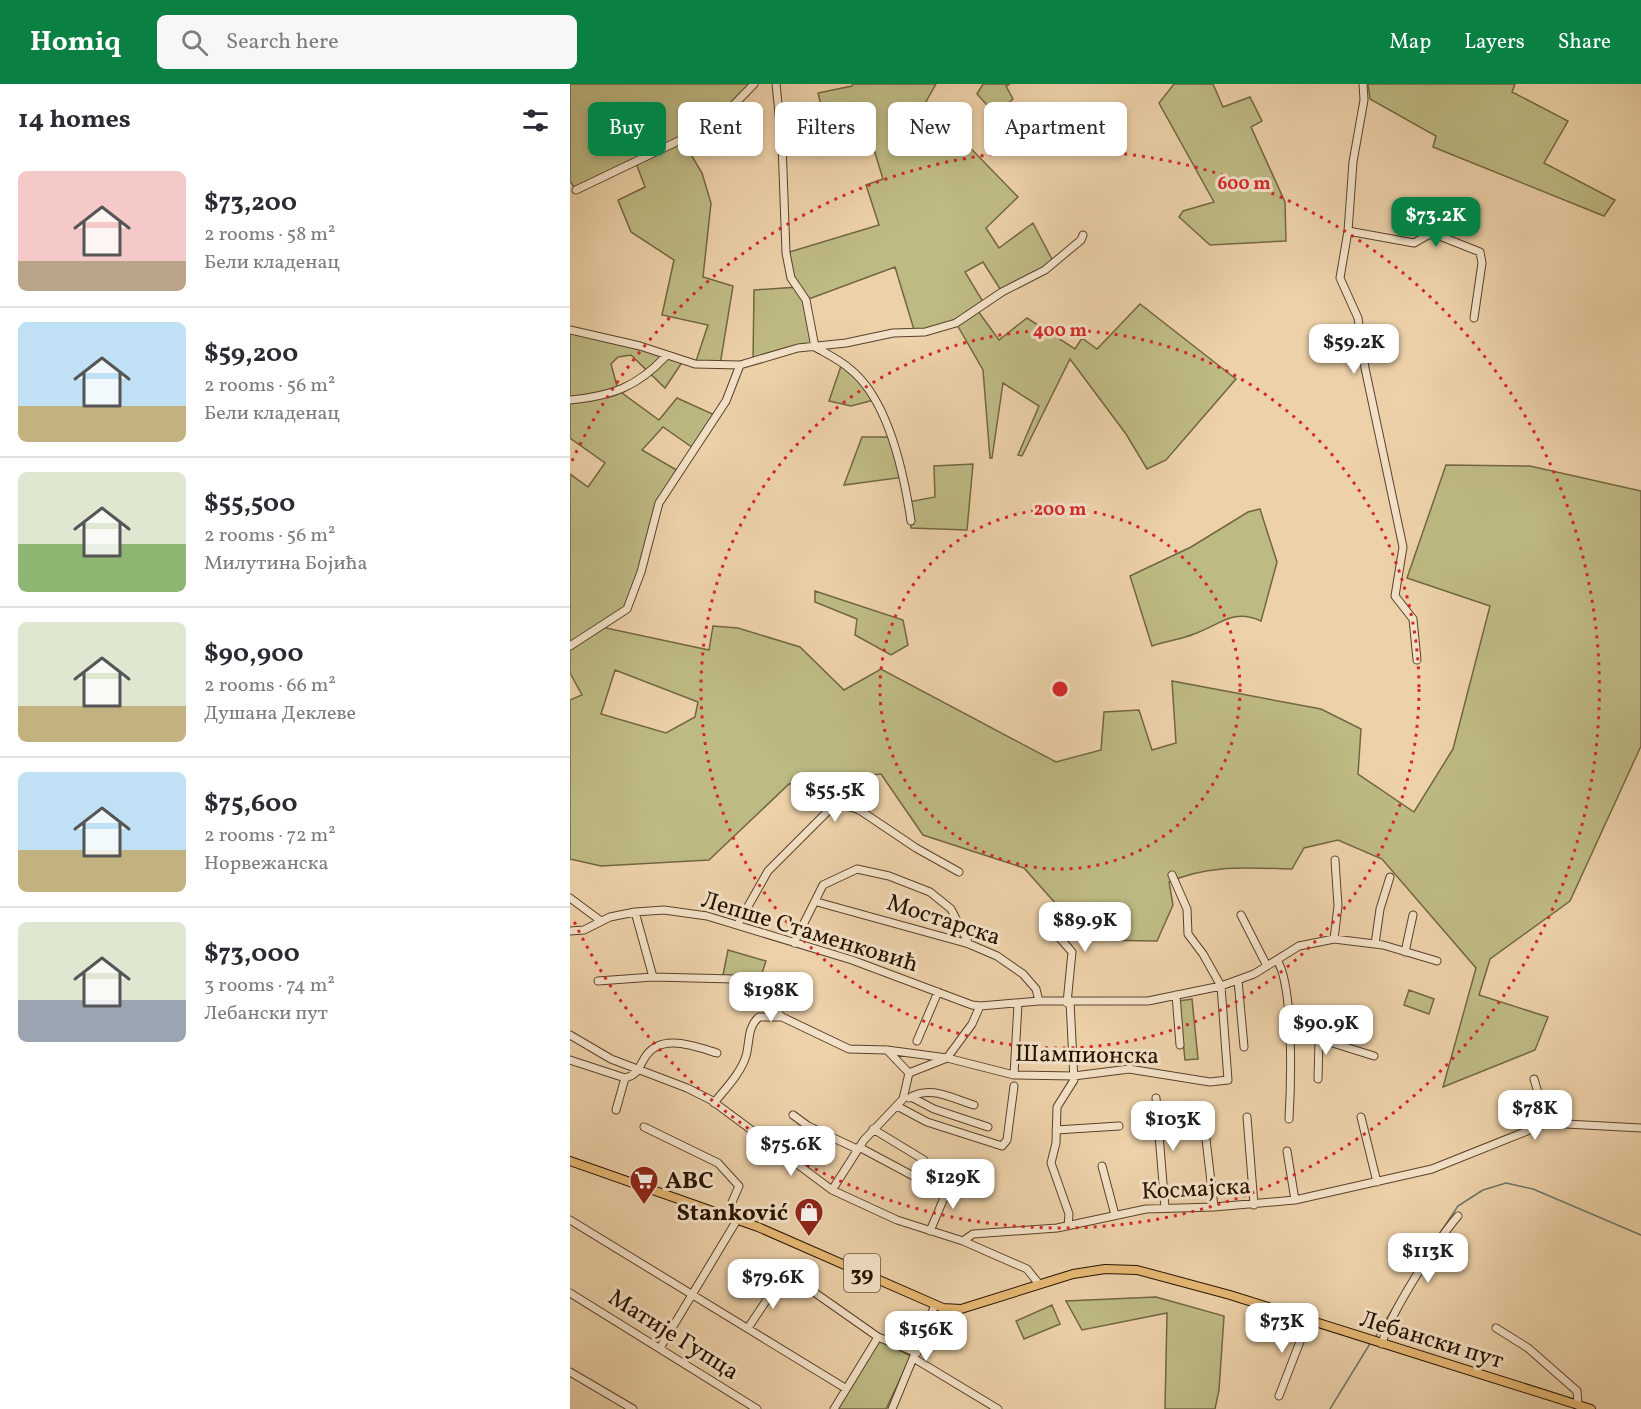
<!DOCTYPE html>
<meta charset="utf-8">
<style>
:root{--surface:#fff;--page:#f7f7f7;--text:#2b2b33;--muted:#7c7c81;--line:#e1e1e2;--accent:#0b8043}
body{margin:0;font-family:Vollkorn,serif;background:var(--page);color:var(--text);height:100vh;display:flex;flex-direction:column;font-size:22px;white-space:nowrap}
*{box-sizing:border-box;margin:0}
p{font-size:20px;color:var(--muted)}
.icon{flex:none;width:33px;height:33px;fill:none;stroke:currentColor;stroke-width:2;stroke-linecap:round;stroke-linejoin:round}
.map{position:relative;flex:1;overflow:hidden}
.sheet{display:flex;flex-direction:column;background:var(--surface);width:570px}
.sheet>*{flex:none}
.guide{position:absolute;left:18px;top:18px;width:570px;height:54px;display:flex;gap:12px}
.price{position:absolute;translate:-50% -51px;padding:0 14px;border-radius:12px;background:#fff;color:#222;font-size:20px;line-height:39px;filter:drop-shadow(0 2px 3px #0008)}
.price::after{content:'';position:absolute;left:50%;top:36px;width:18px;height:14px;margin-left:-9px;background:inherit;clip-path:polygon(0 0,100% 0,50% 100%)}
.price.current{background:var(--accent);color:#fff}
ul{padding:0;list-style:none}
li{display:flex;align-items:center;gap:18px;height:150px;padding:0 18px}
li+li{border-top:2px solid var(--line)}
li span{display:grid;place-items:center;flex:none;width:168px;height:120px;border-radius:9px;color:#555}
li>.icon{margin-inline-start:auto}
span .icon{width:72px;height:72px;fill:#fffc;stroke-width:1}
li b{font-size:26px}
h2{display:flex;justify-content:space-between;align-items:center;height:72px;padding:0 18px;font-size:26px}
.chip{padding:0 21px;border-radius:9px;background:var(--surface);box-shadow:0 3px 9px #0003;font-size:21px;line-height:54px}
.chip.current{background:var(--accent);color:#fff}
header{display:flex;align-items:center;gap:36px;box-sizing:border-box;height:84px;padding:0 30px;background:var(--accent);color:#fff}
header strong{font-size:28px}
nav{display:flex;gap:33px;margin-inline-start:auto;font-size:21px}
.search{width:420px;height:54px;background:var(--page);display:flex;align-items:center;gap:15px;box-sizing:border-box;padding:0 21px;border-radius:9px;color:var(--muted);font-size:22px}
main{display:flex;flex:1;min-height:0}
.map>svg:first-child{display:block}
.green{fill:#beba84;stroke:#726642;stroke-width:1.5;fill-rule:evenodd}
.lines{fill:none;stroke-linecap:round;stroke-linejoin:round}
.stream{stroke:#6b7565;stroke-width:1.5}
.minor-casing{stroke:#58422a;stroke-width:9}
.major-casing{stroke:#261300;stroke-width:10}
.minor{stroke:#f3e1c7;stroke-width:7}
.major{stroke:#e6b874;stroke-width:8}
.ring{fill:none;stroke:#d62828;stroke-width:3;stroke-dasharray:3 6}
.labels{text-anchor:middle;stroke-width:6;stroke-linejoin:round;paint-order:stroke}
.shield{fill:#f3e1c7;stroke:#64513c;stroke-width:1.5}
.shield-label{font-size:22px;font-weight:bold;fill:#261300}
.street-label{font-size:24px;fill:#261300;stroke:#f3e1c7}
.poi-label{font-size:24px;font-weight:bold;fill:#261300;stroke:#f3e1c7;text-anchor:start}
.centre{fill:#d62828;stroke:#f3e1c7;stroke-width:3}
.ring-label{font-size:18px;text-anchor:middle;font-weight:bold;fill:#d62828;stroke:#f3e1c7;stroke-width:6;stroke-linejoin:round;paint-order:stroke}
</style>
<header>
<strong>Homiq</strong>
<div class="search"><svg class="icon" aria-label="search" viewBox="0 0 24 24"><circle cx="10" cy="10" r="6"/><path d="M15 15l6 6"/></svg>Search here</div>
<nav><a>Map</a><a>Layers</a><a>Share</a></nav>
</header>
<main>
<section class="sheet">
<h2>14 homes<svg class="icon" aria-label="filters" viewBox="0 0 24 24"><path d="M4 7h16M4 17h16"/><circle cx="9" cy="7" r="2"/><circle cx="15" cy="17" r="2"/></svg></h2>
<ul>
<li><span style="background:linear-gradient(#f6c9c9 75%,#b9a48a 0)"><svg class="icon" aria-label="home" viewBox="0 0 24 24"><path d="M3 11l9-7 9 7M6 9v11h12V9"/></svg></span><div><b>$73,200</b><p>2 rooms · 58 m²</p><p>Бели кладенац</p></div></li>
<li><span style="background:linear-gradient(#bfe0f5 70%,#c2b280 0)"><svg class="icon" aria-label="home" viewBox="0 0 24 24"><path d="M3 11l9-7 9 7M6 9v11h12V9"/></svg></span><div><b>$59,200</b><p>2 rooms · 56 m²</p><p>Бели кладенац</p></div></li>
<li><span style="background:linear-gradient(#dfe7d0 60%,#8fb573 0)"><svg class="icon" aria-label="home" viewBox="0 0 24 24"><path d="M3 11l9-7 9 7M6 9v11h12V9"/></svg></span><div><b>$55,500</b><p>2 rooms · 56 m²</p><p>Милутина Бојића</p></div></li>
<li><span style="background:linear-gradient(#dfe7d0 70%,#c2b280 0)"><svg class="icon" aria-label="home" viewBox="0 0 24 24"><path d="M3 11l9-7 9 7M6 9v11h12V9"/></svg></span><div><b>$90,900</b><p>2 rooms · 66 m²</p><p>Душана Деклеве</p></div></li>
<li><span style="background:linear-gradient(#bfe0f5 65%,#c2b280 0)"><svg class="icon" aria-label="home" viewBox="0 0 24 24"><path d="M3 11l9-7 9 7M6 9v11h12V9"/></svg></span><div><b>$75,600</b><p>2 rooms · 72 m²</p><p>Норвежанска</p></div></li>
<li><span style="background:linear-gradient(#dfe7d0 65%,#9aa5b1 0)"><svg class="icon" aria-label="home" viewBox="0 0 24 24"><path d="M3 11l9-7 9 7M6 9v11h12V9"/></svg></span><div><b>$73,000</b><p>3 rooms · 74 m²</p><p>Лебански пут</p></div></li>
</ul>
</section>
<div class="map">
<svg width="1071" height="1325" viewBox="0 0 1071 1325">
<rect width="100%" height="100%" fill="#edd1a9"/>
<filter id="stains"><feTurbulence type="fractalNoise" baseFrequency=".00333" numOctaves="4"/><feColorMatrix values="0 0 0 0 .2 0 0 0 0 .09 0 0 0 0 .02 0 0 0 .5 -.17"/></filter>
<radialGradient id="worn" r=".72"><stop offset=".6" stop-color="#630" stop-opacity="0"/><stop offset="1" stop-color="#630" stop-opacity=".3"/></radialGradient>
<path class="green" d="M0,0h184l-31,34 -40,23 19,32 9,30 -8,74 30,9 -13,79 -25,-1 13,-39 -46,-10 12,-55 -43,-28 -13,-32 27,-13 -9,-24 -60,27 -6,-9z
M283,0h83l-13,23 29,22 66,68 -32,31 13,20 34,-25 21,40 -52,29 -19,-30 -18,10 20,33 -7,6 21,29 28,-22 48,31 7,-11 15,11 43,-45 96,75 -70,81 -19,9 -21,-35 -56,-75 -48,97 -4,-1 21,-49 -36,-23 -11,75h-2l-7,-88 -27,-47 -41,10 -20,-66 -89,33 9,47 -62,14 1,-71 44,-3 -7,-9 -5,-25 93,-28 -13,-40 17,-6 -20,-65 -37,11 -8,-32 34,-7z
M413,0h27l-4,2 7,13 -18,15 -18,-20z
M604,0h39l10,23 27,-10 12,24 -11,6 34,75 1,39 -76,4 -31,-28 4,-6 31,-9 -55,-99z
M798,0h147l-3,8 56,29 -24,42 71,37 -11,16 -171,-69 3,-11 -66,-37z
M0,246l113,31 -18,27 -34,-33 -13,2 -7,7 7,26 41,30 18,-22 40,18 -21,34 -33,-23 -21,23 38,22 -21,31 -32,106 -26,18 108,23 4,-24 25,2 62,19 44,43 37,-21 175,93 45,-12 3,-38 35,-2 13,40 24,-7 -4,-62 149,28 40,20 -3,45 56,38 39,-63 37,-143 -83,-28 39,-113 84,1 111,25v255l-71,155 -80,58 -11,36 69,22 -13,33 -92,37 33,-119 -94,-109 -44,-19 -34,8 -12,21c-43,-1 -83,-5 -123,13l4,23 -16,36 -69,-1 -64,-72 -101,-33 -42,-61 -92,10 -80,76 -108,6 -31,-7v-159l12,-5 -12,-22v-199l18,13 17,-24 -35,-25zM45,586l83,32 -3,15 -29,16 -65,-19z
M272,279l9,6 23,31 -23,6 -22,-5z
M292,353h29l14,40 -61,8z
M403,380l-6,66 -56,-2 -3,-26 27,-5 -1,-31z
M690,425l17,53 -16,59c-28,-13 -41,4 -67,13 -14,6 -29,7 -42,12l-22,-70 61,-29 57,-35z
M245,507l88,29 5,25 -17,10 -36,-20 2,-16 -42,-17z
M158,866l38,11 -8,24 -15,-7 -20,-3z
M839,906l25,9 -5,15 -25,-9z
M622,915l6,60 -13,1 -6,-59z
M586,1213l68,19 -5,74 -4,19h-50l2,-96 -85,17 -16,-29z
M482,1221l8,19 -36,15 -8,-18z
M309,1256l32,16 -25,53h-49z"/>
<g class="lines">
<path class="stream" d="M854,1173l34,-51 25,-16 23,-7 27,6 108,46
M806,1252l29,-47
M760,1325l41,-67"/>
<g class="minor-casing">
<path id="minor" d="M206,0l6,59 4,110 5,25 15,22 9,47
M793,0l1,16 -11,62 -5,69 -8,47 18,40 7,50 38,179 -8,49 18,23 4,41
M6,106l140,-67 38,-39
M778,147l66,12 14,-8h9l43,17 2,11 -8,55
M0,246l70,16 55,18 45,1 58,-17 48,-5 47,-10 32,-1 31,-9 46,-31 43,-22 36,-30 2,-5
M245,263c12,7 25,13 35,22 39,31 54,105 61,152
M0,316c42,-4 67,-13 96,-44
M0,562l57,-37 14,-37 18,-69 67,-102 14,-36
M0,814l31,23
M247,818l152,42 28,12 26,18 13,15 3,12
M65,828l18,65
M671,831l26,51
M168,840l30,-53 61,-61c11,-6 21,-4 32,1l55,37 43,24
M0,847l14,-1 26,-13 25,-5 29,-2 43,6 145,44 120,45 8,1 59,-5h109l73,-15 33,-12 45,-28 35,-7 49,6 54,16
M475,847l13,5 14,16 -5,51
M764,855l4,-33 -3,-46
M224,859l29,-58 34,-16 32,7 41,16 21,17 18,35
M805,860l5,-35 10,-32
M835,868l8,-37
M707,876c17,27 14,124 12,159
M668,896l6,67
M28,897l55,-4 81,2 21,9 27,29 67,32 38,1 60,8 67,17 60,1 55,-7 81,13 18,-2 -7,-94 -18,-32 -15,-20 -1,-25 -15,-34
M606,911l4,50
M718,945l86,27
M0,951l41,24 76,29 24,12 121,90 65,30 66,21 64,28 12,15
M347,957l21,-49
M317,966l22,23
M0,976l55,18c12,-3 13,-9 19,-19 15,-27 50,-13 73,-6
M444,991l4,-71
M748,995l1,-38
M964,995l13,44
M341,1013l23,12 54,18
M339,1014c21,-13 42,0 65,7
M586,1014l9,110
M144,1019c11,-14 27,-30 32,-47 4,-14 1,-29 13,-39h23
M327,1022l30,16 75,24 5,-6 7,-54
M46,1026l9,-32
M223,1031l15,11 49,23
M677,1033l7,88
M791,1033l16,65
M74,1043l74,36 21,23 -13,30
M303,1045l51,31
M486,1046l63,-4
M635,1047l9,76
M289,1063l58,31
M717,1067l8,49
M532,1082l13,49
M262,1106l32,-50 39,-41 6,-26 38,-15 25,-34 8,-18
M0,1136l275,168
M498,1142l1,-12 -18,-51 5,-20 1,-36 17,-27 -4,-78
M360,1147l22,-52
M393,1157l10,-7 84,-6 89,-19 68,-2 81,-7 137,-31 115,-46 94,5
M0,1209l187,116
M178,1244l34,-51 29,13 67,47 -44,72
M926,1244l32,20 49,43 1,14
M308,1253l39,16
M812,1260c6,-28 56,-105 76,-128
M90,1264l77,-128
M345,1275l83,50
M0,1288l63,37
M709,1312l29,-75
M322,1325l43,-104"/>
</g>
<g class="major-casing">
<path id="major" d="M0,1077l188,66 185,81 18,1 112,-35 32,-5 32,1 93,25 361,114"/>
</g>
<use href="#minor" class="minor"/>
<use href="#major" class="major"/>
</g>
<g class="ring">
<circle cx="490" cy="605" r="180"/>
<circle cx="490" cy="605" r="359"/>
<path d="M2 377A539 539 0 1 1 2 833"/>
</g>
<defs>
<g id="supermarket-pin" transform="scale(1.5)"><path d="M0 17L-7.5 6A9.5 9.5 0 1 1 7.5 6Z" fill="#8f2418" stroke="#f3e1c7"/><path d="M-6-5.5h2.5l.6 2H6L4.5 2H-2.5L-4.4-4H-6ZM-1.5 3.2a1.3 1.3 0 1 0 .1 0ZM3 3.2a1.3 1.3 0 1 0 .1 0Z" fill="#fff"/></g>
<g id="shop-pin" transform="scale(1.5)"><path d="M0 17L-7.5 6A9.5 9.5 0 1 1 7.5 6Z" fill="#8f2418" stroke="#f3e1c7"/><path d="M-5-2.5h2.3a2.7 3.5 0 0 1 5.4 0H5L5.5 6h-11ZM-1.5-2.5h3a1.5 2.3 0 0 0-3 0Z" fill="#fff"/></g>
</defs>
<g fill-rule="evenodd">
<use href="#supermarket-pin" x="74" y="1096"/>
<use href="#shop-pin" x="239" y="1128"/>
</g>
<g class="labels">
<rect class="shield" x="274" y="1170" width="36" height="38" rx="4.5"/>
<g class="shield-label">
<text x="292" y="1197">39</text>
</g>
<g class="street-label">
<text transform="translate(374 835) rotate(18)" y="8">Мостарска</text>
<text transform="translate(240 847) rotate(17)" y="8">Лепше Стаменковић</text>
<text transform="translate(517 970) rotate(1)" y="8">Шампионска</text>
<text transform="translate(626 1104) rotate(-3)" y="8">Космајска</text>
<text transform="translate(104 1250) rotate(32)" y="8">Матије Гупца</text>
<text transform="translate(862 1255) rotate(17)" y="8">Лебански пут</text>
</g>
<g class="poi-label">
<text x="95" y="1104">ABC</text>
<text x="218" y="1136" text-anchor="end">Stanković</text>
</g>
</g>
<circle cx="490" cy="605" r="9" class="centre"/>
<g class="ring-label">
<text x="674" y="105">600 m</text>
<text x="490" y="252">400 m</text>
<text x="490" y="431">200 m</text>
</g>
<rect width="100%" height="100%" filter="url(#stains)"/>
<rect width="100%" height="100%" fill="url(#worn)"/>
</svg>
<b class="price current" style="left:866px;top:164px">$73.2K</b>
<b class="price" style="left:784px;top:291px">$59.2K</b>
<b class="price" style="left:265px;top:739px">$55.5K</b>
<b class="price" style="left:515px;top:869px">$89.9K</b>
<b class="price" style="left:201px;top:939px">$198K</b>
<b class="price" style="left:756px;top:972px">$90.9K</b>
<b class="price" style="left:965px;top:1057px">$78K</b>
<b class="price" style="left:603px;top:1068px">$103K</b>
<b class="price" style="left:221px;top:1093px">$75.6K</b>
<b class="price" style="left:383px;top:1126px">$129K</b>
<b class="price" style="left:858px;top:1200px">$113K</b>
<b class="price" style="left:203px;top:1226px">$79.6K</b>
<b class="price" style="left:712px;top:1270px">$73K</b>
<b class="price" style="left:356px;top:1278px">$156K</b>
<div class="guide">
<a class="chip current">Buy</a>
<a class="chip">Rent</a>
<a class="chip">Filters</a>
<a class="chip">New</a>
<a class="chip">Apartment</a>
</div>
</div>
</main>
